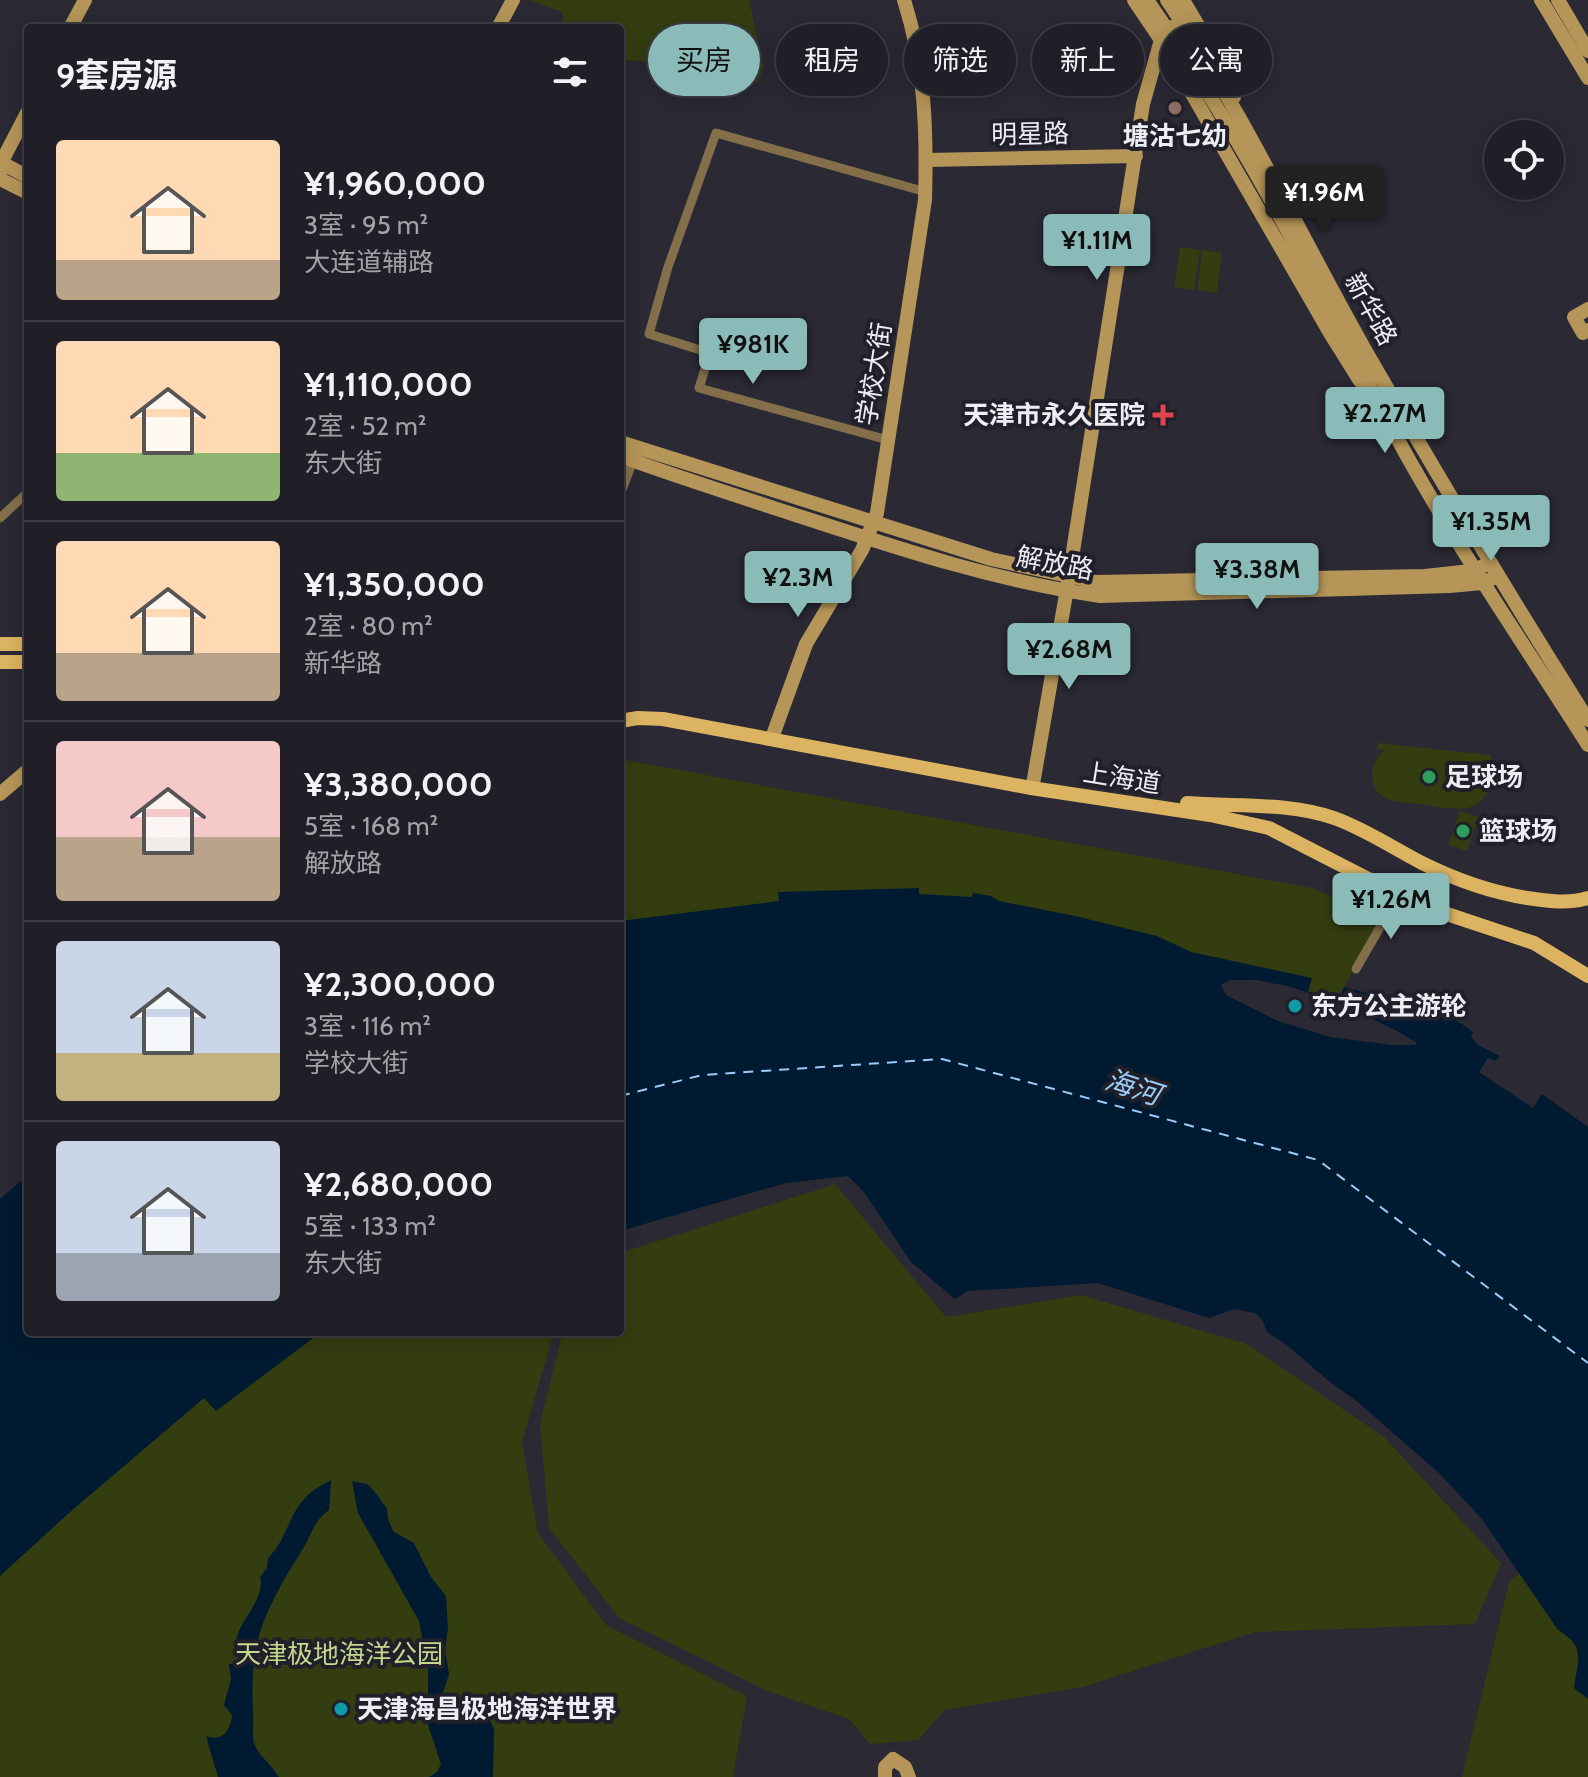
<!DOCTYPE html>
<html lang="zh">
<meta charset="utf-8">
<style>
:root{--surface:#201f27;--page:#2d2c33;--text:#f1f3f6;--muted:#a2a2a7;--line:#3d3d44;--accent:#8bbbb9}
body{margin:0;font-family:Cabin,"Noto Sans SC",sans-serif;background:var(--page);color:var(--text);height:100vh;display:flex;flex-direction:column;font-size:30px;white-space:nowrap}
*{box-sizing:border-box;margin:0}
p{font-size:26px;color:var(--muted)}
.icon{flex:none;width:44px;height:44px;fill:none;stroke:currentColor;stroke-width:2;stroke-linecap:round;stroke-linejoin:round}
.map{position:relative;flex:1;overflow:hidden}
.side{position:absolute;left:24px;top:24px;width:600px;height:1312px;display:flex;flex-direction:column;background:var(--surface);border-radius:8px;box-shadow:0 4px 20px #0003,0 0 0 2px var(--line)}
.side>*{flex:none}
.banner{position:absolute;left:648px;top:24px;width:760px;height:72px;display:flex;gap:16px}
.controls{position:absolute;left:1484px;top:120px;display:grid;gap:16px}
.controls a{display:grid;place-items:center;width:80px;height:80px;border-radius:50%;background:var(--surface);box-shadow:0 4px 20px #0003,0 0 0 2px var(--line);font-size:40px}
.price{position:absolute;translate:-50% -68px;padding:0 18px;border-radius:8px;background:var(--accent);color:#111;font-size:26px;line-height:52px;filter:drop-shadow(0 2px 4px #0008)}
.price::after{content:'';position:absolute;left:50%;top:48px;width:24px;height:18px;margin-left:-12px;background:inherit;clip-path:polygon(0 0,100% 0,50% 100%)}
.price.on{background:#222;color:#fff}
ul{padding:0;list-style:none}
li{display:flex;align-items:center;gap:24px;height:200px;padding:0 32px}
li+li{border-top:2px solid var(--line)}
li span{display:grid;place-items:center;flex:none;width:224px;height:160px;border-radius:8px;color:#555}
li>.icon{margin-inline-start:auto}
span .icon{width:96px;height:96px;fill:#fffc;stroke-width:1}
li b{font-size:34px}
h2{display:flex;justify-content:space-between;align-items:center;height:96px;padding:0 32px;font-size:34px}
.pill{padding:0 28px;border-radius:36px;background:var(--surface);box-shadow:0 4px 20px #0003,0 0 0 2px var(--line);font-size:28px;line-height:72px}
.pill.on{background:var(--accent);color:#111}
.map>svg:first-child{display:block}
.green{fill:#333d10}
.water{fill:#001a31}
.pier{fill:#2a2934}
.lines{fill:none;stroke-linecap:round;stroke-linejoin:round}
.ferry{stroke:#9bccf8;stroke-width:2;stroke-dasharray:10 8;stroke-linecap:butt}
.street{stroke:#836f4a;stroke-width:9}
.secondary{stroke:#b59558;stroke-width:14}
.primary{stroke:#dcb361;stroke-width:14}
.education-dot{fill:#8d6e63;stroke:#201f2a;stroke-width:3}
.health-dot{fill:#e0444e;stroke:#201f2a;stroke-width:3}
.leisure-dot{fill:#2e9e5b;stroke:#201f2a;stroke-width:3}
.culture-dot{fill:#0f9aa8;stroke:#201f2a;stroke-width:3}
.labels{text-anchor:middle;stroke-width:8;stroke-linejoin:round;paint-order:stroke}
.street-label{font-size:26px;fill:#ededf4;stroke:#201f2a}
.poi-label{font-size:26px;font-weight:bold;fill:#ededf4;stroke:#201f2a;text-anchor:start}
.park-label{font-size:26px;fill:#c5d88d;stroke:#201f2a}
.water-label{font-size:28px;font-style:italic;fill:#9bccf8;stroke:#201f2a}
</style>
<div class="map">
<svg width="1588" height="1777" viewBox="0 0 1588 1777">
<rect width="100%" height="100%" fill="#2a2934"/>
<path class="green" d="M530,0h219l15,67 -5,14 -10,2 -106,-22 -23,-1v-32h-57l-1,-16z
M1180,247l20,3 -6,40 -20,-3z
M1202,250l20,3 -5,40 -20,-3z
M1378,743l113,12 -1,7h-9c7,8 10,18 7,29 -10,27 -46,16 -67,13 -10,-1 -22,-1 -31,-4 -24,-8 -22,-37 -5,-50l-8,-1z
M620,759l692,129 68,28 -48,96 -712,-83z
M1460,811l19,6 -12,34 -19,-6z
M835,1184l111,133 135,-22 166,49 137,93 117,126 -26,61 -220,8 -172,55 -138,23 -27,30 -48,4 -21,-25 -82,-28 -148,-73 -70,-90 -9,-105 23,-91h57v-79z
M303,1332h251l-32,110 16,91 68,92 141,71 -14,81h-733v-213l188,-163z
M1520,1573l68,64v140h-126l47,-195z"/>
<path class="water" d="M919,888v6l53,3 1,-4 18,3 8,5 76,15 82,20 34,16 121,26 -4,13 29,11 7,-15 23,6 45,22 9,-4 25,8 4,-3 23,16 -2,5 7,8 22,11 -4,5 -8,-3 -9,14 54,36 9,-14 46,33v572l-14,-11c4,-29 12,-41 -16,-58l-76,-111 -42,-45 -81,-71 -29,-21 -42,-36 -21,-14 -4,-11 -8,-8 -21,-4 -25,9 -111,-35 -130,8 -13,8 -44,-37 -47,-70 -16,-16 -62,7 -166,48v-310l159,-20 -1,-9z
M28,1175v157h293l-105,79 -12,-13 -134,114 -70,64v-377z
M331,1480l-2,30c-17,13 -16,23 -27,40 -37,61 -53,88 -49,162 1,9 -1,21 1,31 3,11 18,22 25,34h-61l-12,-41c16,6 25,-5 26,-21l-8,-10 7,-26 -2,-15c9,0 16,-6 15,-15l-8,-9c4,-20 30,-42 24,-63l7,-9 1,-10c18,-17 20,-42 37,-60 7,-8 17,-13 26,-18z
M352,1481l15,3 7,7 13,18 1,11 6,12 20,11 17,34 15,19 2,32 -3,23 4,23 -6,18 1,8 9,9c18,3 33,-3 41,20l-1,48h-64l8,-5 4,-8 -13,-39v-55l-9,-49 -61,-108z"/>
<path class="pier" d="M1230,980h26l32,6 54,18 55,27 19,11v3h-24l-62,-8 -52,-16 -52,-26 -5,-10z"/>
<g class="lines">
<path class="ferry" d="M620,1096l82,-21 240,-16 376,101 270,203"/>
<path class="street" d="M888,440l-189,-52 11,-35 -61,-19 19,-67 48,-134 203,57 6,-1
M620,495l13,-34
M0,518l28,-26
M1356,969l42,-73"/>
<path class="secondary" d="M1134,0l27,40 169,293 30,48
M1147,0c89,127 161,267 232,404 61,119 138,229 209,341
M1167,0c77,113 134,237 201,355 71,123 144,245 220,365
M1183,0l41,69 10,28
M1541,0l47,78
M1558,0l30,51
M70,28l15,-28
M498,28l15,-28
M926,160l210,-4
M0,162l28,15
M0,178l1,-15 27,-52
M0,179l28,14
M1588,309l-14,8 9,16 5,-3
M620,442l371,117 105,23 329,-6 46,-5 20,-8
M620,456c63,23 127,43 191,64 95,31 190,62 289,76l350,-10 32,-3 16,-7
M773,735l33,-91 56,-94 15,-37 48,-313c2,-68 0,-135 -21,-200
M1033,784l36,-207 74,-473 18,-64 11,-13
M0,794l28,-24
M885,1777v-10l8,-8 12,8 4,10"/>
<path class="primary" d="M0,644h28
M0,662h28
M620,721l18,-3 25,1 368,69 179,27 59,13 148,76 117,39 54,33
M1187,803c49,4 101,-1 147,15 31,11 59,30 88,45 34,17 68,29 105,35 21,3 40,6 61,0"/>
</g>
<circle class="education-dot" cx="1175" cy="108" r="8"/>
<path class="health-dot" d="M1159 403h8v8h8v8h-8v8h-8v-8h-8v-8h8z"/>
<g class="leisure-dot">
<circle cx="1429" cy="777" r="8"/>
<circle cx="1463" cy="831" r="8"/>
</g>
<g class="culture-dot">
<circle cx="1295" cy="1006" r="8"/>
<circle cx="341" cy="1709" r="8"/>
</g>
<g class="labels">
<g class="street-label">
<text transform="translate(1030 134) rotate(-1)" y="9">明星路</text>
<text transform="translate(1371 309) rotate(61)" y="9">新华路</text>
<text transform="translate(874 374) rotate(-81)" y="9">学校大街</text>
<text transform="translate(1055 563) rotate(11)" y="9">解放路</text>
<text transform="translate(1122 778) rotate(9)" y="9">上海道</text>
</g>
<g class="poi-label">
<text x="1175" y="145" text-anchor="middle">塘沽七幼</text>
<text x="1145" y="424" text-anchor="end">天津市永久医院</text>
<text x="1445" y="786">足球场</text>
<text x="1479" y="840">篮球场</text>
<text x="1311" y="1015">东方公主游轮</text>
<text x="357" y="1718">天津海昌极地海洋世界</text>
</g>
<g class="park-label">
<text x="339" y="1663">天津极地海洋公园</text>
</g>
<g class="water-label">
<text transform="translate(1133 1087) rotate(18)" y="10">海河</text>
</g>
</g>
</svg>
<div class="controls">
<a><svg class="icon" aria-label="locate" viewBox="0 0 24 24"><circle cx="12" cy="12" r="6"/><path d="M12 2v4M12 18v4M2 12h4M18 12h4"/></svg></a>
</div>
<b class="price on" style="left:1324px;top:234px">¥1.96M</b>
<b class="price" style="left:1097px;top:282px">¥1.11M</b>
<b class="price" style="left:753px;top:386px">¥981K</b>
<b class="price" style="left:1385px;top:455px">¥2.27M</b>
<b class="price" style="left:1491px;top:563px">¥1.35M</b>
<b class="price" style="left:1257px;top:611px">¥3.38M</b>
<b class="price" style="left:798px;top:619px">¥2.3M</b>
<b class="price" style="left:1069px;top:691px">¥2.68M</b>
<b class="price" style="left:1391px;top:941px">¥1.26M</b>
<div class="banner">
<a class="pill on">买房</a>
<a class="pill">租房</a>
<a class="pill">筛选</a>
<a class="pill">新上</a>
<a class="pill">公寓</a>
</div>
<section class="side">
<h2>9套房源<svg class="icon" aria-label="filters" viewBox="0 0 24 24"><path d="M4 7h16M4 17h16"/><circle cx="9" cy="7" r="2"/><circle cx="15" cy="17" r="2"/></svg></h2>
<ul>
<li><span style="background:linear-gradient(#ffd9b3 75%,#b9a48a 0)"><svg class="icon" aria-label="home" viewBox="0 0 24 24"><path d="M3 11l9-7 9 7M6 9v11h12V9"/></svg></span><div><b>¥1,960,000</b><p>3室 · 95 m²</p><p>大连道辅路</p></div></li>
<li><span style="background:linear-gradient(#ffd9b3 70%,#8fb573 0)"><svg class="icon" aria-label="home" viewBox="0 0 24 24"><path d="M3 11l9-7 9 7M6 9v11h12V9"/></svg></span><div><b>¥1,110,000</b><p>2室 · 52 m²</p><p>东大街</p></div></li>
<li><span style="background:linear-gradient(#ffd9b3 70%,#b9a48a 0)"><svg class="icon" aria-label="home" viewBox="0 0 24 24"><path d="M3 11l9-7 9 7M6 9v11h12V9"/></svg></span><div><b>¥1,350,000</b><p>2室 · 80 m²</p><p>新华路</p></div></li>
<li><span style="background:linear-gradient(#f6c9c9 60%,#b9a48a 0)"><svg class="icon" aria-label="home" viewBox="0 0 24 24"><path d="M3 11l9-7 9 7M6 9v11h12V9"/></svg></span><div><b>¥3,380,000</b><p>5室 · 168 m²</p><p>解放路</p></div></li>
<li><span style="background:linear-gradient(#c9d6e8 70%,#c2b280 0)"><svg class="icon" aria-label="home" viewBox="0 0 24 24"><path d="M3 11l9-7 9 7M6 9v11h12V9"/></svg></span><div><b>¥2,300,000</b><p>3室 · 116 m²</p><p>学校大街</p></div></li>
<li><span style="background:linear-gradient(#c9d6e8 70%,#9aa5b1 0)"><svg class="icon" aria-label="home" viewBox="0 0 24 24"><path d="M3 11l9-7 9 7M6 9v11h12V9"/></svg></span><div><b>¥2,680,000</b><p>5室 · 133 m²</p><p>东大街</p></div></li>
</ul>
</section>
</div>
